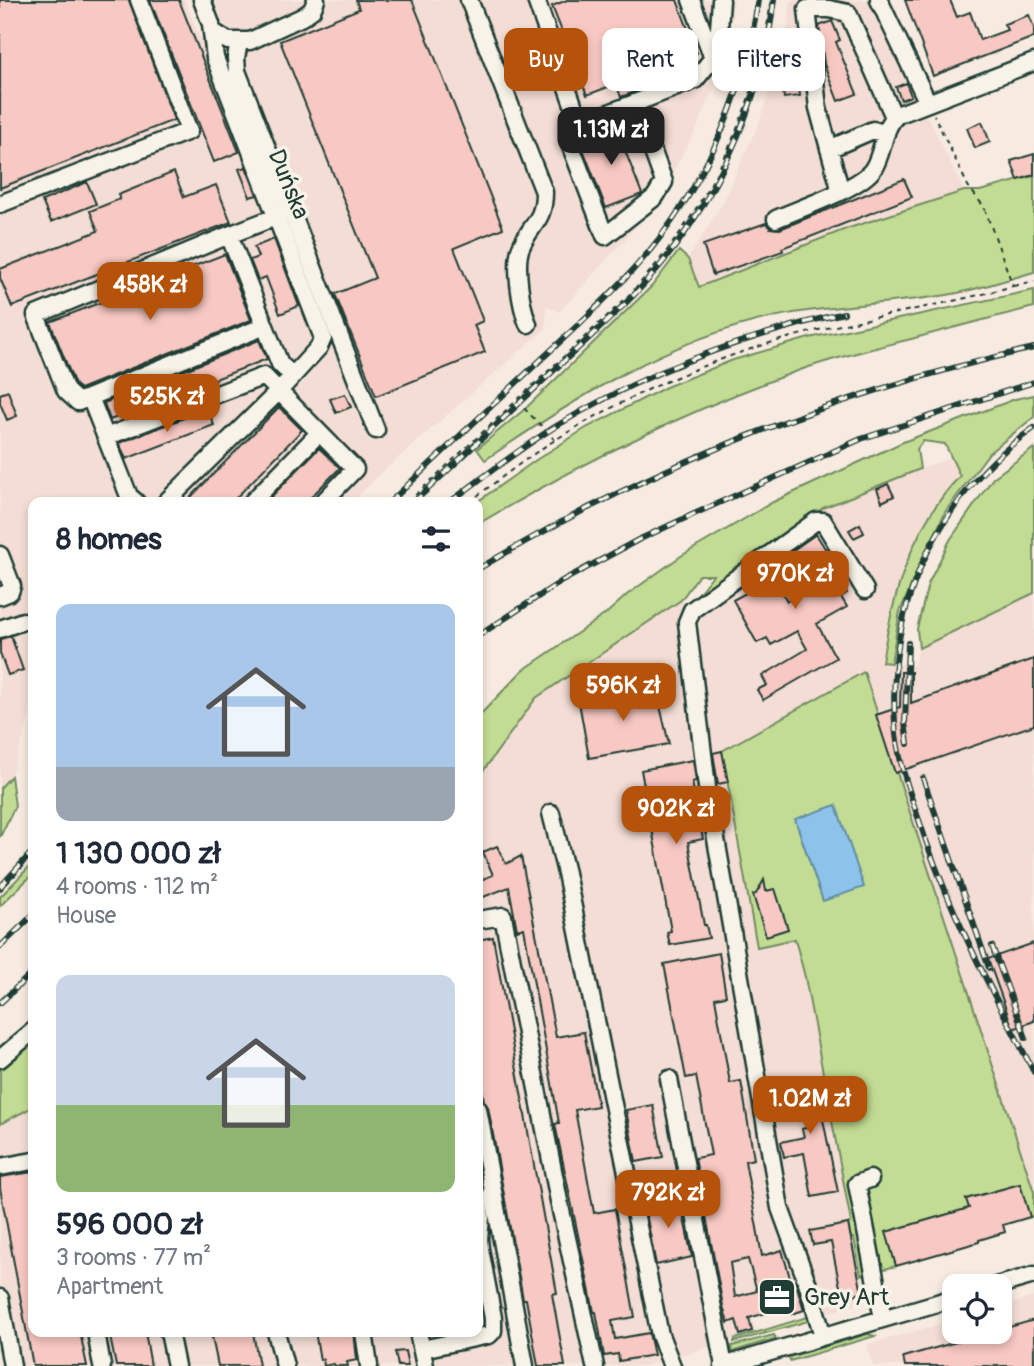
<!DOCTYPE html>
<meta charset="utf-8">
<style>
:root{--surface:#fff;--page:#f6f6f7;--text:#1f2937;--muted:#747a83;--accent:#b45309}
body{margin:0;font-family:Pangolin,sans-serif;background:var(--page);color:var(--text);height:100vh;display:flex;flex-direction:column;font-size:26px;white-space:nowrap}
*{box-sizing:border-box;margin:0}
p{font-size:23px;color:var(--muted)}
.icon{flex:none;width:38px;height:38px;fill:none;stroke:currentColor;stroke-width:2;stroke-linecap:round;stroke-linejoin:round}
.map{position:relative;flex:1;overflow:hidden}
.drawer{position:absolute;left:28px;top:497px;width:455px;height:840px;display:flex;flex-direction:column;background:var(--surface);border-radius:14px;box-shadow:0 4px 10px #0003}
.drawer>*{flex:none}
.top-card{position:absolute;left:504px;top:28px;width:424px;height:63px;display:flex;gap:14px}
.buttons{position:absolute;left:942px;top:1274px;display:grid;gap:14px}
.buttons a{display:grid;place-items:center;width:70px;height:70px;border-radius:14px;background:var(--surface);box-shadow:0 4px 10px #0003;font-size:35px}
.price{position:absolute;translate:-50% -60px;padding:0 16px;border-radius:14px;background:var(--accent);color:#fff;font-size:23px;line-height:46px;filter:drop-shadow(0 2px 4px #0008)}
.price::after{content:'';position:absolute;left:50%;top:42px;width:21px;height:16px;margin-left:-10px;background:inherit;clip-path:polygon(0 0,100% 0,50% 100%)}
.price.on{background:#222;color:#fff}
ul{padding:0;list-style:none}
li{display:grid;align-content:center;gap:14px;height:371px;padding:0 28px}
li span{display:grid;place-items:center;height:217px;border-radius:14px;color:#555}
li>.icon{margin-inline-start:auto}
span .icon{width:126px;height:126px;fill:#fffc;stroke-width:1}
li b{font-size:30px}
h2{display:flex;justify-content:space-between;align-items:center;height:84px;padding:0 28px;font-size:30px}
.pill{padding:0 24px;border-radius:14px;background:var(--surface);box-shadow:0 4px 10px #0003;font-size:24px;line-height:63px}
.pill.on{background:var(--accent);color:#fff}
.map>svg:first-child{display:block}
.built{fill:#f3ddd4}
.green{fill:#c3dc93;stroke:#718c64;stroke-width:2}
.water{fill:#8dc3eb;stroke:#618da2;stroke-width:2}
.building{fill:#f8c8c2;stroke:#1f3d34;stroke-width:2;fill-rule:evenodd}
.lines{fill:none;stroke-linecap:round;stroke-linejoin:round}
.minor-casing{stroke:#1f3d34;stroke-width:21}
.path{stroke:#1f3d34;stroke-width:2;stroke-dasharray:5 5;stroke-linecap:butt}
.minor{stroke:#f7f3e8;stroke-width:16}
.rail-casing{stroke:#1f3d34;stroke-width:6}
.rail{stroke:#f7f3e8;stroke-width:3.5;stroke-dasharray:10;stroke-linecap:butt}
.labels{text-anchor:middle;stroke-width:7;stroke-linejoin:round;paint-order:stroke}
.street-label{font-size:24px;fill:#1f3d34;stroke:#f7f3e8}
.poi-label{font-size:24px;fill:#1f3d34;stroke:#f7f3e8;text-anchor:start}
</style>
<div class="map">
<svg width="1034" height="1366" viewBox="0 0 1034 1366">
<rect width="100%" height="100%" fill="#f7eae0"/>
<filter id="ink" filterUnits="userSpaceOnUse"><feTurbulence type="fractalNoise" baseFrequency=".0143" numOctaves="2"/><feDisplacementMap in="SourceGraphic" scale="14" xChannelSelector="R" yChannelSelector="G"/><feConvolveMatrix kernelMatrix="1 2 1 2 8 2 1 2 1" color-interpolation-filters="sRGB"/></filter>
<g filter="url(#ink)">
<path class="built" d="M0,0h185l133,336 -37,36 20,13 33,-45 -37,-99 -76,-188 12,-22 -11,-9 -8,-22h520l-4,30 -15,54 -19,46 -33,59 -35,47 -69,76 -13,-7v23l-163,143 -31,31h-319v203l-22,71 -11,12z
M791,0h80l93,191 -114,37 -151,59 -11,-28 35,-56 38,-85 26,-81z
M952,457l8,19 -22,26 -17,27 -18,41 -15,50 -6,42 32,4 5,-18 115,-55v599l-171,-519 -141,79 35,195 38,-8 10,38 46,246 -2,1 5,13 13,64 -45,13 -5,-16 -65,19 4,16 -112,33h-644v-241l33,-17v224h445l1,-557 21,-36 36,-41 145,-98 8,5 134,-97z
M1034,1297v69h-161l-6,-21 87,-25v12h45v-25z"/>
<path class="green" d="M1034,176v96c-29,8 -58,18 -87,23 -56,9 -113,10 -169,21 -109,22 -202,82 -293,144l-8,-11 49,-41 126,-122 27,-35 9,8 11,28 147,-58 118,-38h16z
M1034,290v17c-41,10 -82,21 -123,32 -36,9 -73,18 -108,30 -112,40 -222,94 -325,155l-1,-22 59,-42 50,-32 80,-41 67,-27 76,-22z
M1034,395v22l-45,36 -44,59 -45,99 -9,52 -9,-1c11,-68 29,-135 78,-186l-15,-32 -22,-3 -6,8 3,20 -97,39 -134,97 24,-30h-14l-18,25 -145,98 -58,80v-61l44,-46 85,-58 21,-19 53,-38 92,-54 130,-60 112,-43z
M1034,448v145l-115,55 -2,-19 11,-45 22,-44 43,-62z
M864,672l170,520v24l-4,1 -10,-33 -53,15 3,14 -74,53 -35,9 -7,-37h-3l-3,-14 3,-2 -46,-245 -10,-38 -38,8 -35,-196z
M11,776l4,30 -15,31v-49z
M33,863v11l-33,32v-9z
M33,1038v69l-33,17v-58z
M807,1317l5,3 -78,22 1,-3z
M868,1334l7,2 -85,25 -1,-4z
M774,1335l2,3 -44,14v-6z"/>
<path class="water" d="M836,805l28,82 -41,14 -28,-82z"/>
<path class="building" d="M0,0h129l45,120 -174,68z
M150,0h29l60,152 -25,10z
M356,0h56l91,228 -49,20 29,73 -9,4 11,27 -109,44 -41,-102 40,-16 -95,-237 79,-32z
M567,0h110l20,53 -36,13 6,14 -46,17 -5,-13 -29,11 -35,-89z
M905,0h45l7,17 13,-5 10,28 27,-10 -3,-6 25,-9 5,13v9l-101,39z
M832,21l8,19 -4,2 21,52 -19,7 -14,-37 -5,-38z
M906,83l5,13 -10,4 -5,-13z
M799,85l1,11 -16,2 -2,-11z
M982,122l8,20 -15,6 -8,-20z
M615,125l27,69 -36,14 -25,-64 3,-7z
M1034,154v21l-16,5 -7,-19z
M246,167l11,28 -7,2 -11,-28z
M174,172l10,25 32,-12 15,37 -219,85 -12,-29v-9l98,-38 -8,-20 30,-12 -2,-4z
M904,179l8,18 -130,51 1,3 -70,24 -10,-30 63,-22 4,5 10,1z
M87,182l9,22 -45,18 -9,-21z
M274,239l25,67 -19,8 -14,-37 -8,3 -8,-20 8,-3 -4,-10z
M225,254l26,66 -171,69 -5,-4 -25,-63z
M259,340l8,19 -157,61 -6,-17z
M8,391l9,25 -10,4 -7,-17v-9z
M345,394l6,13 -15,6 -6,-14z
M279,407l23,23 -70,72h-46z
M207,409l7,16 -88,34 -7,-16z
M319,448l21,20 -34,34h-40z
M888,484l6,12 -12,6 -5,-13z
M860,524l4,9 -10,5 -5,-8z
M816,534l12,19 -4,2 23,38 -6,4 6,10 -30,17 19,34 -73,42 -6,-10 10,-5 -5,-9 45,-27 -10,-18 -26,14 -4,-7 -10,5 -24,-43 50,-27 -5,-9 3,-2 -2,-2zM797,574l11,15 -21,12 -8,-15z
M11,636l12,34 -15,5 -8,-22v-14z
M1034,659v66l-139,48 -19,-58 24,-8 1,-35h10v31z
M656,689l13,55 -80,14 -10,-56z
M722,751l6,31 -10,2 -5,-31z
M693,760l3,21 -4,1 11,57 -15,3 16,83h2l3,13 -39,7 -3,-13 4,-1 -30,-161z
M497,846l9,18 15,-8 35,181 28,-5 14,74 -23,4 19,103 21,-4 20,108 -23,4 3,18 34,-6 5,22 -35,6 -1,-7 -14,2 -8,-44h-2l-39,-188 4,-1 -35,-195 -7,2 -8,-43 -31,12v-18l15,-6 -10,-23z
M764,880l2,11 9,-2 13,40 -22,7 -13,-41 3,-1z
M493,937l64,356 -5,1 13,72h-27l-12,-67h-3l-35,-192 -4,-6 -6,-36v-125z
M1034,943v78l-21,8 -25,-70z
M719,953l7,43 -11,2 15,85 11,-2 13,78 -9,2 17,95 20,-6 9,31 4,-1 9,30 -12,4 -2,-8 -41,12 3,13 -12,4 -4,-15 -8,3 -5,-17 -28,-148 16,-3 -15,-79 -10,2 -22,-114zM748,1259l9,32 -22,6 -5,-34z
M814,1076l24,116 -26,5 -8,-44 -20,4 -3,-15 23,-5 -2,-8 6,-2 -5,-25 -8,-6 -20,1 -5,-13z
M653,1105l10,52 -27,5 -10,-52z
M33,1172v160h47l7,34h-54l-33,-178v-11z
M1020,1184l10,33 -27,8 2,7 -26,8v2l-83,24 -10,-34 83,-24 -3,-9z
M679,1195l13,62 -36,8 -12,-62z
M848,1224l14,69 -20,4 -11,-55 -18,3 -3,-14z
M1034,1320v46h-129l-2,-9 89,-25h7v-2z
M109,1332h36l6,34h-35z
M211,1332h42l6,34h-41z
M315,1332h39l3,28 -10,2 1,4h-13l-1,-2 -10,2 -1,-7 -3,1z
M405,1351l3,15h-10l-3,-14z"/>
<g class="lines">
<g class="minor-casing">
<path id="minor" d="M469,0l75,192c0,30 -13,31 -23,55 -7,17 0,60 7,77
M536,0l44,124 115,-44 18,-22 6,-29 2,-29
M691,0l22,58
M879,0l48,101
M212,31l16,10h22l52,-24 10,-7 4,-10
M239,42l-3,16 1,13 139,359
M580,124h-2l-8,20 35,92 50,-39 9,-15 -29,-79
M829,149l44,-19 13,4
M841,192l-23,-84 -11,-99h22l19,4 46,104
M0,204l189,-73 -50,-131
M776,219c22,-10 85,-31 97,-50 11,-16 9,-41 24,-54l137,-53
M229,235l49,-19
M265,326l-187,76 -12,-11 -30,-76 193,-80 51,129 12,11
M90,397l39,99 7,6
M106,437l158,-61 91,93 -32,33
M166,502l112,-110 41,-45 4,-9 -108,-280 -4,-34 -9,-24
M252,502l67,-69
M0,555l12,31 -2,6 -10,4
M0,629l23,-8
M551,813l15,60 94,462 12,31
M478,920l25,-4 57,290 35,160
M0,1059l33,-28
M669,1079l55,287
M478,1109l47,257
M0,1167l33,-6
M870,1179l-13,5 26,135
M996,1286l38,-11
M0,1298l12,68
M96,1332l6,34
M169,1332l7,34
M276,1332l9,34
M364,1332l5,34
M418,1332l7,34
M823,1336l-16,-54 -27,-74 -73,-421 -20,-165 5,-12 124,-89h7l42,69
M422,1349l67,-14 4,-4v-13l-13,-69 -1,-10 2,-22 -3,-21
M723,1366l231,-68"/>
</g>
<path class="path" d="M1014,286l20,-5
M517,401l38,39
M408,502l213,-199c81,-81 136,-189 150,-303
M469,502c30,-22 59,-46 91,-65 61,-37 126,-67 194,-89 83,-27 174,-38 259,-62l-29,-79 -16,-21 -34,-71
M0,891l33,-35"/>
<use href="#minor" class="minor"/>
<g class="rail-casing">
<path id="rail" d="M1034,428c-44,30 -79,72 -104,119 -28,54 -39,115 -35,176 2,33 13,66 24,97 29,89 72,170 115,252
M390,502c47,-45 95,-90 143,-135 33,-31 68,-62 99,-96 68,-74 112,-171 126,-271
M414,502c45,-42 91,-85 136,-128 32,-30 66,-59 96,-92 69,-77 116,-179 128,-282
M450,502c35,-26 70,-54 108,-77 89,-54 185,-89 286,-112
M478,569c172,-103 360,-177 556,-221
M478,636l84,-55 76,-41 56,-26 167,-75 173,-57
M908,744l-3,-21 3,-80
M923,778l66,190
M0,887l33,-36
M992,946l34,92
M0,947l33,-32
M0,1003l33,-31"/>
</g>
<use href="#rail" class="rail"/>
</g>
</g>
<defs>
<g id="office-square" transform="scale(2.0125)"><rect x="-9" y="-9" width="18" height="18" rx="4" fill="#1f3d34" stroke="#f7f3e8"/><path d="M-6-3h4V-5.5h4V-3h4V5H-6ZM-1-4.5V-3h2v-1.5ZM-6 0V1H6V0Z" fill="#fff"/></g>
</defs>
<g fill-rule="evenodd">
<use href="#office-square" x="777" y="1297"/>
</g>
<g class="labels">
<g class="street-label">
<text transform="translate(289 184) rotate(68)" y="8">Duńska</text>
</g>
<g class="poi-label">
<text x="804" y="1305">Grey Art</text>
</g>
</g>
</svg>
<div class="buttons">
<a><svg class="icon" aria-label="locate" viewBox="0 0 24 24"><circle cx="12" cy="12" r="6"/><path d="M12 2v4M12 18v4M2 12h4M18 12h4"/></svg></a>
</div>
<b class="price on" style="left:611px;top:167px">1.13M zł</b>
<b class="price" style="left:150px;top:322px">458K zł</b>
<b class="price" style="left:167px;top:434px">525K zł</b>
<b class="price" style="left:795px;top:611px">970K zł</b>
<b class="price" style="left:623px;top:723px">596K zł</b>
<b class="price" style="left:676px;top:846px">902K zł</b>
<b class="price" style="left:810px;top:1136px">1.02M zł</b>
<b class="price" style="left:668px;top:1230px">792K zł</b>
<div class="top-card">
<a class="pill on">Buy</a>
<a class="pill">Rent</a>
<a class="pill">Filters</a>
</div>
<section class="drawer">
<h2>8 homes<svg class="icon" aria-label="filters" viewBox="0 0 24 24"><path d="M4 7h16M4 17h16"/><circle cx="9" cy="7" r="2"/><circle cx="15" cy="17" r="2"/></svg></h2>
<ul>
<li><span style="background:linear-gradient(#a9c7e8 75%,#9aa5b1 0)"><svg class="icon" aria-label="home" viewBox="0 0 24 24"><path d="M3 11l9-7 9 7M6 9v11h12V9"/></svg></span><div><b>1 130 000 zł</b><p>4 rooms · 112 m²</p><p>House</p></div></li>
<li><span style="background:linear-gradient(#c9d6e8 60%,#8fb573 0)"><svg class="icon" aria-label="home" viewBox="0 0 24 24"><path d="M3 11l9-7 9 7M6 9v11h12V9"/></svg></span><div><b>596 000 zł</b><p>3 rooms · 77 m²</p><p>Apartment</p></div></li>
</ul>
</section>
</div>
